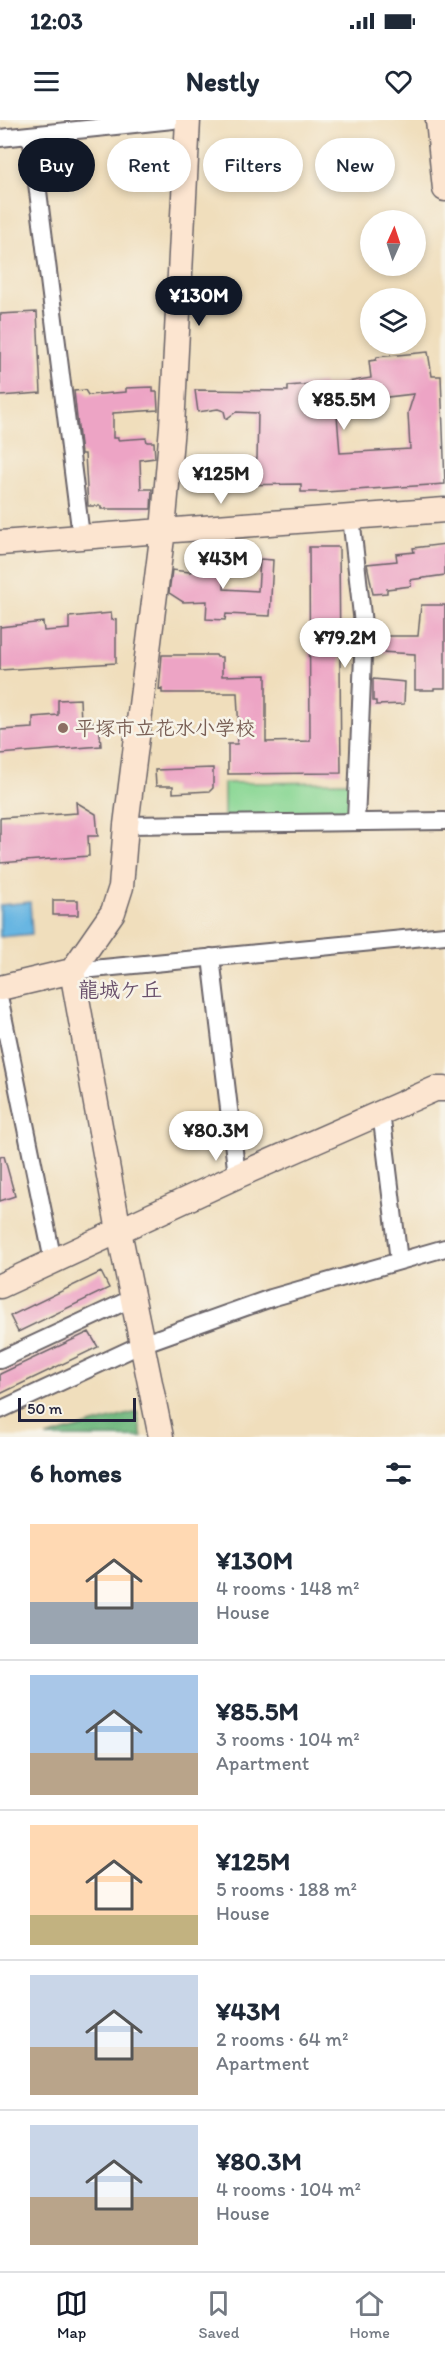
<!DOCTYPE html>
<meta charset="utf-8">
<style>
:root{--surface:#fff;--page:#f2f2f3;--text:#1f2937;--muted:#747a83;--line:#e0e1e3;--accent:#111827}
body{margin:0;font-family:Itim,"Klee One",sans-serif;background:var(--page);color:var(--text);height:100vh;display:flex;flex-direction:column;font-size:22px;white-space:nowrap}
*{box-sizing:border-box;margin:0}
p{font-size:20px;color:var(--muted)}
.icon{flex:none;width:33px;height:33px;fill:none;stroke:currentColor;stroke-width:2;stroke-linecap:round;stroke-linejoin:round}
.map{position:relative;height:1317px;overflow:hidden}
.panel{display:flex;flex-direction:column;background:var(--surface);flex:1}
.panel>*{flex:none}
.hud{position:absolute;left:18px;top:18px;width:410px;height:54px;display:flex;gap:12px}
.needle{width:39px;rotate:3deg}
.controls{position:absolute;left:360px;top:90px;display:grid;gap:12px}
.controls a{display:grid;place-items:center;width:66px;height:66px;border-radius:50%;background:var(--surface);box-shadow:0 3px 9px #0003;font-size:30px}
.scale{position:absolute;left:18px;bottom:15px;width:118px;box-sizing:border-box;padding-left:6px;border:3px solid #22223b;border-top:0;font-size:16px;line-height:21px;white-space:nowrap;color:#22223b;-webkit-text-stroke:4px #f7f3e8;paint-order:stroke}
.price{position:absolute;translate:-50% -51px;padding:0 14px;border-radius:21px;background:#fff;color:#222;font-size:20px;line-height:39px;filter:drop-shadow(0 2px 3px #0008)}
.price::after{content:'';position:absolute;left:50%;top:36px;width:18px;height:14px;margin-left:-9px;background:inherit;clip-path:polygon(0 0,100% 0,50% 100%)}
.price.selected{background:var(--accent);color:#fff}
ul{padding:0;list-style:none}
li{display:flex;align-items:center;gap:18px;height:150px;padding:0 30px}
li+li{border-top:2px solid var(--line)}
li span{display:grid;place-items:center;flex:none;width:168px;height:120px;border-radius:0px;color:#555}
li>.icon{margin-inline-start:auto}
span .icon{width:72px;height:72px;fill:#fffc;stroke-width:1}
li b{font-size:26px}
h2{display:flex;justify-content:space-between;align-items:center;height:72px;padding:0 30px;font-size:26px}
.chip{padding:0 21px;border-radius:27px;background:var(--surface);box-shadow:0 3px 9px #0003;font-size:21px;line-height:54px}
.chip.selected{background:var(--accent);color:#fff}
.status{display:flex;justify-content:space-between;align-items:center;height:42px;padding:0 30px;background:var(--surface);direction:ltr}
.status svg{height:16px;fill:currentColor}
header{display:flex;justify-content:space-between;align-items:center;height:78px;padding:0 30px;background:var(--surface);font-size:27px;font-weight:700}
.tab-bar{display:flex;justify-content:space-around;align-items:center;height:84px;border-top:2px solid var(--line);background:var(--surface);font-size:16px;color:var(--muted)}
.tab-bar a{display:grid;justify-items:center;gap:3px}
.tab-bar .selected{color:var(--accent)}
.map>svg:first-child{display:block}
.green{fill:#8ad794;stroke:#567c68;stroke-width:1.5}
.forest{fill:#6fb87e;stroke:#486d5c;stroke-width:1.5}
.water{fill:#68b6e2;stroke:#456c8e;stroke-width:1.5}
.building{fill:#eda4c5;fill-rule:evenodd}
.lines{fill:none;stroke-linecap:round;stroke-linejoin:round}
.street-casing{stroke:#6a6468;stroke-width:20}
.secondary-casing{stroke:#6a6468;stroke-width:27}
.street{stroke:#fff;stroke-width:16}
.secondary{stroke:#fce5d0;stroke-width:24}
.education-dot{fill:#8d6e63;stroke:#f7f3e8;stroke-width:2}
.labels{text-anchor:middle;stroke-width:5;stroke-linejoin:round;paint-order:stroke}
.education-label{font-size:20px;font-weight:bold;fill:#785e54;stroke:#f7f3e8;text-anchor:start}
.neighbourhood-label{font-size:21px;font-weight:bold;fill:#69506b;stroke:#f7f3e8}
</style>
<div class="status"><b>12:03</b><svg viewBox="0 0 49 12"><path d="M0 12V9h3v3zM5 12V6h3v6zM10 12V3h3v9zM15 12V0h3v12zM26 1h20v11H26zM47 4h2v5h-2z"/></svg></div>
<header><svg class="icon" aria-label="menu" viewBox="0 0 24 24"><path d="M4 6h16M4 12h16M4 18h16"/></svg>Nestly<svg class="icon" aria-label="heart" viewBox="0 0 24 24"><path d="M12 20l-8-8c-3-5 5-10 8-4 3-6 11-1 8 4z"/></svg></header>
<div class="map">
<svg width="445" height="1317" viewBox="0 0 445 1317">
<rect width="100%" height="100%" fill="#f7f3e8"/>
<filter id="ink" filterUnits="userSpaceOnUse"><feTurbulence type="fractalNoise" baseFrequency=".0167" numOctaves="2"/><feDisplacementMap in="SourceGraphic" scale="12" xChannelSelector="R" yChannelSelector="G"/><feConvolveMatrix kernelMatrix="1 2 1 2 8 2 1 2 1" color-interpolation-filters="sRGB"/></filter>
<filter id="wash" filterUnits="userSpaceOnUse"><feTurbulence type="fractalNoise" baseFrequency=".008" numOctaves="4" result="noise"/><feDisplacementMap in="SourceGraphic" scale="24" xChannelSelector="R" yChannelSelector="G"/><feGaussianBlur stdDeviation="1.35" result="paint"/><feColorMatrix in="noise" values="0 0 0 0 0 0 0 0 0 0 0 0 0 0 0 0 0 1.4 0 .05"/><feComposite in="paint" operator="in"/></filter>
<g filter="url(#wash)">
<rect width="100%" height="100%" fill="#f0debc"/>
<path class="green" d="M351,662l5,33 -132,2v-34z"/>
<path class="forest" d="M137,1292l5,25h-96z"/>
<path class="water" d="M30,782l2,32 -32,3v-32z"/>
<g id="blocks">
<path class="building" d="M37,192l4,81 -41,3v-82z
M428,232l4,24h9l4,108 -120,8h-24v-8l-81,1v-24l37,-2 1,-46 -22,-1 -10,7 -2,-8 -6,-2 -20,3 -3,-22 93,1v-5l35,-3 1,3 47,-8 -2,-17 7,-1 1,-3zM414,274l-6,19 2,36 -70,4 -4,-50z
M153,267v5h4l1,18 -45,3v25h5v2l28,-2 1,4h7l1,16 -15,2 1,29h11l-1,20h-50v-3h-13l-3,-52h-4l-7,-63 11,-1 3,5 38,-3v-4z
M445,424v31l-35,5 1,6 -24,3v4l-14,1 -6,-30 30,-3 -1,-7 18,-2 -1,-4z
M309,427h30l2,226 -113,1v-30h9l2,-12 -2,-39h-75v-4l-3,1 3,-35h54l1,2h5v19l44,-1v67l44,-1z
M216,434l9,8 -1,27 34,2 2,-32 13,1 -3,56 -44,-2 -1,6 -19,-1 1,-18 -24,1 -14,-9 3,-23 18,2z
M421,485h24v83h-11v2h-19v-36l-35,-2v-16h38z
M111,493l1,7 4,-1v44l-116,7v-43l43,-5 1,9 25,-2v-12z
M373,559l32,3 -1,22 -28,1v-4h-3z
M80,579l1,24 18,-1 2,24 -101,8v-24l33,-2v-11l25,-2v-15z
M213,648v20l-3,3 -37,2v-7h-17l-1,-16z
M76,682l20,12 2,22h-10l1,20 -89,7v-45l77,-5z
M53,780h25v15h-25z
M4,1036l11,40 -15,5v-44z
M101,1152l8,16 -91,44 -8,-16z
M89,1212l9,15 -98,47v-20z"/>
</g>
</g>
<g filter="url(#ink)">
<use href="#blocks" fill-opacity="0" stroke="#6a6468" stroke-width="1.5"/>
<g class="lines">
<g class="street-casing">
<path id="street" d="M31,15l50,401
M0,18l173,-18
M351,397l13,116 -8,188
M126,705l319,-4
M211,837l26,219
M72,851l373,-36
M0,881l53,260
M381,992l18,149
M0,1240l133,-62
M0,1290l142,-66 129,-46 174,-50"/>
</g>
<g class="secondary-casing">
<path id="secondary" d="M438,0l7,69
M0,423l445,-33
M0,868l72,-17
M0,1166l237,-110 198,-87h10
M161,1317l-42,-206 -47,-260 41,-59 8,-25 5,-62 37,-295 9,-103 16,-307"/>
</g>
<use href="#street" class="street"/>
<use href="#secondary" class="secondary"/>
</g>
</g>
<circle class="education-dot" cx="63" cy="608" r="6"/>
<g class="labels">
<g class="education-label">
<text x="75" y="615">平塚市立花水小学校</text>
</g>
<g class="neighbourhood-label">
<text x="120" y="877">龍城ケ丘</text>
</g>
</g>
</svg>
<div class="controls">
<a><svg class="needle" viewBox="-14 -14 28 28"><path d="M0-13l5 13h-10z" fill="#e53935"/><path d="M0 13l5-13h-10z" fill="#747a83"/></svg></a>
<a><svg class="icon" aria-label="layers" viewBox="0 0 24 24"><path d="M12 4l9 5-9 5-9-5zM3 14l9 5 9-5"/></svg></a>
</div>
<div class="scale">50 m</div>
<b class="price selected" style="left:199px;top:207px">¥130M</b>
<b class="price" style="left:344px;top:311px">¥85.5M</b>
<b class="price" style="left:221px;top:385px">¥125M</b>
<b class="price" style="left:223px;top:470px">¥43M</b>
<b class="price" style="left:345px;top:549px">¥79.2M</b>
<b class="price" style="left:216px;top:1042px">¥80.3M</b>
<div class="hud">
<a class="chip selected">Buy</a>
<a class="chip">Rent</a>
<a class="chip">Filters</a>
<a class="chip">New</a>
</div>
</div>
<section class="panel">
<h2>6 homes<svg class="icon" aria-label="filters" viewBox="0 0 24 24"><path d="M4 7h16M4 17h16"/><circle cx="9" cy="7" r="2"/><circle cx="15" cy="17" r="2"/></svg></h2>
<ul>
<li><span style="background:linear-gradient(#ffd9b3 65%,#9aa5b1 0)"><svg class="icon" aria-label="home" viewBox="0 0 24 24"><path d="M3 11l9-7 9 7M6 9v11h12V9"/></svg></span><div><b>¥130M</b><p>4 rooms · 148 m²</p><p>House</p></div></li>
<li><span style="background:linear-gradient(#a9c7e8 65%,#b9a48a 0)"><svg class="icon" aria-label="home" viewBox="0 0 24 24"><path d="M3 11l9-7 9 7M6 9v11h12V9"/></svg></span><div><b>¥85.5M</b><p>3 rooms · 104 m²</p><p>Apartment</p></div></li>
<li><span style="background:linear-gradient(#ffd9b3 75%,#c2b280 0)"><svg class="icon" aria-label="home" viewBox="0 0 24 24"><path d="M3 11l9-7 9 7M6 9v11h12V9"/></svg></span><div><b>¥125M</b><p>5 rooms · 188 m²</p><p>House</p></div></li>
<li><span style="background:linear-gradient(#c9d6e8 60%,#b9a48a 0)"><svg class="icon" aria-label="home" viewBox="0 0 24 24"><path d="M3 11l9-7 9 7M6 9v11h12V9"/></svg></span><div><b>¥43M</b><p>2 rooms · 64 m²</p><p>Apartment</p></div></li>
<li><span style="background:linear-gradient(#c9d6e8 60%,#b9a48a 0)"><svg class="icon" aria-label="home" viewBox="0 0 24 24"><path d="M3 11l9-7 9 7M6 9v11h12V9"/></svg></span><div><b>¥80.3M</b><p>4 rooms · 104 m²</p><p>House</p></div></li>
</ul>
</section>
<nav class="tab-bar">
<a class="selected"><svg class="icon" aria-label="map" viewBox="0 0 24 24"><path d="M3 6l6-2 6 2 6-2v14l-6 2-6-2-6 2zM9 4v14M15 6v14"/></svg>Map</a>
<a><svg class="icon" aria-label="saved" viewBox="0 0 24 24"><path d="M7 4h10v16l-5-4-5 4z"/></svg>Saved</a>
<a><svg class="icon" aria-label="home" viewBox="0 0 24 24"><path d="M3 11l9-7 9 7M6 9v11h12V9"/></svg>Home</a>
</nav>
